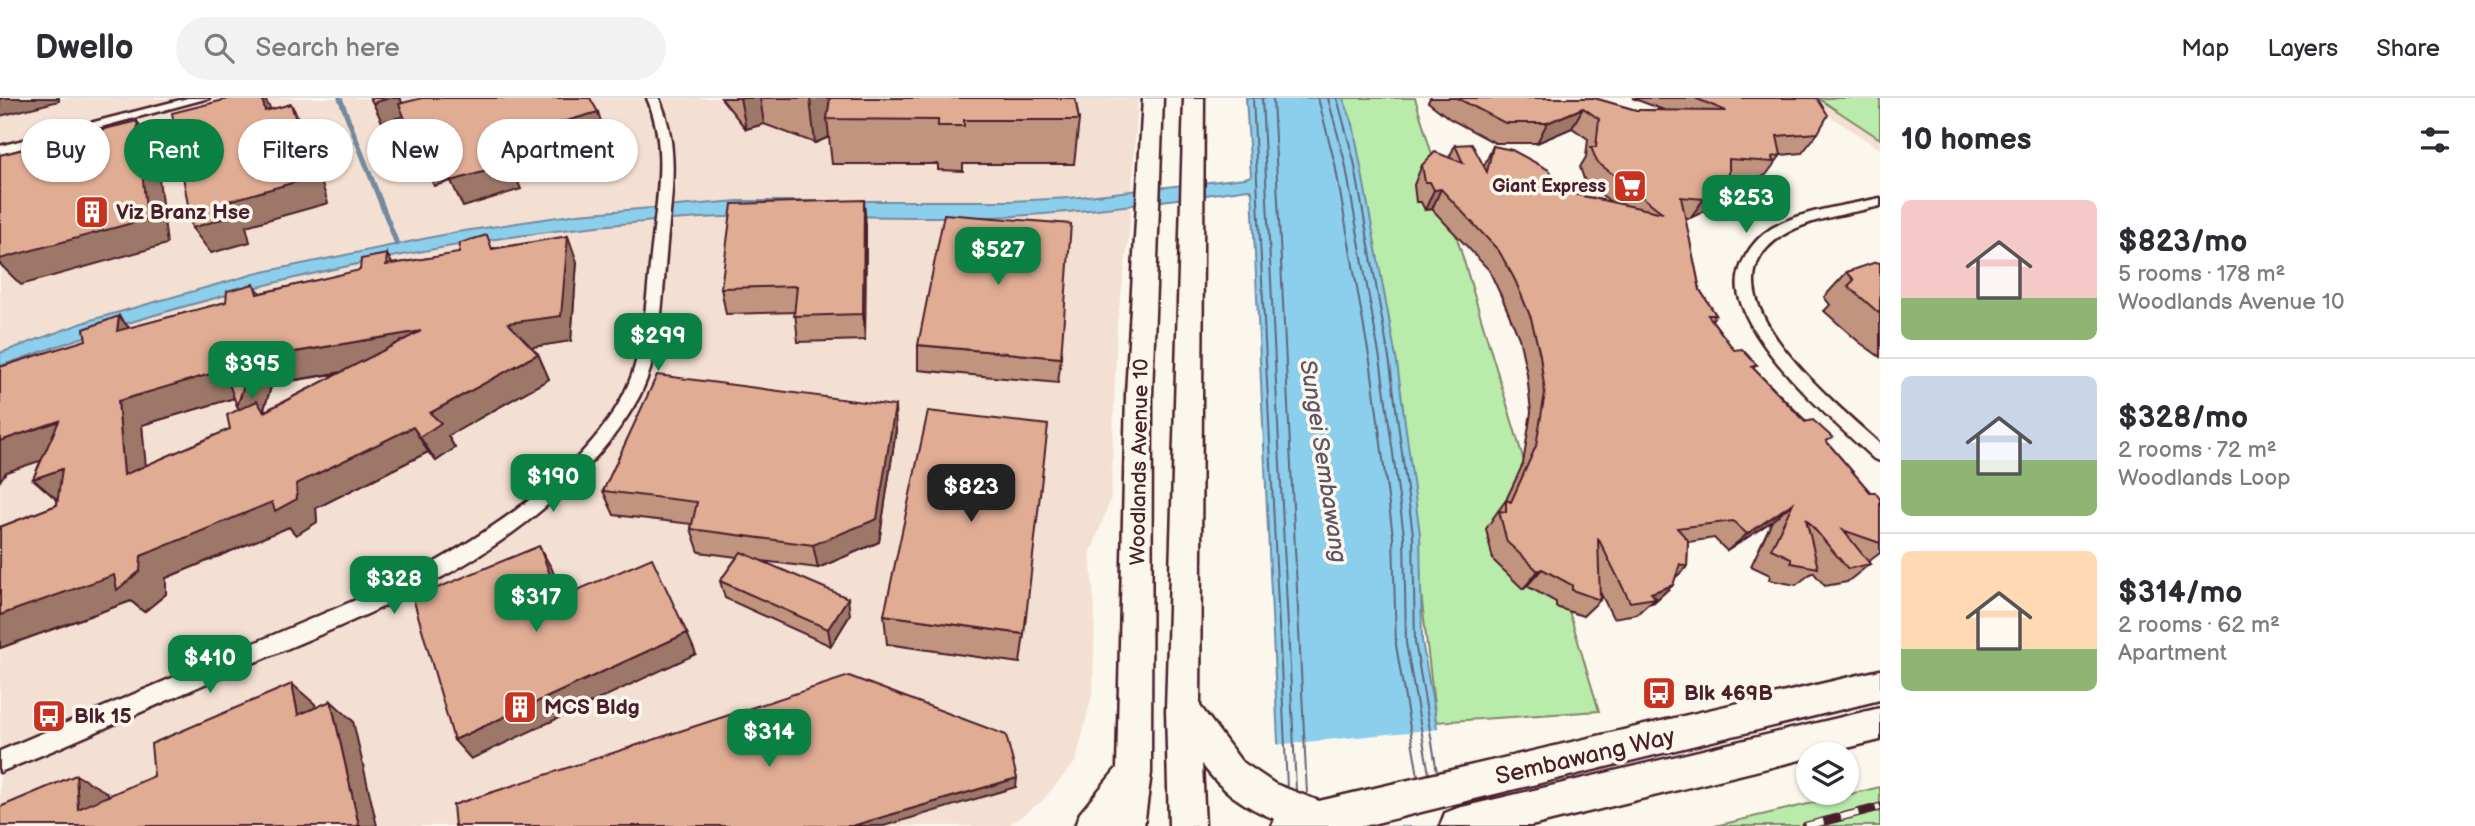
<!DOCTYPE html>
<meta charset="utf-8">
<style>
:root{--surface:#fff;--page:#f2f2f3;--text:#2b2b33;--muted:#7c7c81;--line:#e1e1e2;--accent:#0b8043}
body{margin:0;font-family:"Balsamiq Sans",sans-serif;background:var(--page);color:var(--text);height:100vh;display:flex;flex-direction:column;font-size:26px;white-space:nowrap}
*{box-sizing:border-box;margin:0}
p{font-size:23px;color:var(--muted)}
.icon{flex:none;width:38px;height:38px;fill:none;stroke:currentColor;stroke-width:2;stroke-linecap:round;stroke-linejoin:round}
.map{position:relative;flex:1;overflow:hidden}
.sheet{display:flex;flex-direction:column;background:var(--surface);width:595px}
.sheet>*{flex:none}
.hud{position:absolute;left:21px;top:21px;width:665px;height:63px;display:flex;gap:14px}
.tools{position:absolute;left:1796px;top:644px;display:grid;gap:14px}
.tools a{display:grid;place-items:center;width:63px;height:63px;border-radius:50%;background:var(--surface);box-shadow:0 2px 5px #0004;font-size:35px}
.price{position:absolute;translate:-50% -60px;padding:0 16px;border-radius:14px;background:var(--accent);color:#fff;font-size:23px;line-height:46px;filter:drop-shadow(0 2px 4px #0008)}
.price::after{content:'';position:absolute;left:50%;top:42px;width:21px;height:16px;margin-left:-10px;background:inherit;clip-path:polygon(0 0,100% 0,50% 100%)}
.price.selected{background:#222;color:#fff}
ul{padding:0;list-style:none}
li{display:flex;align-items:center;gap:21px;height:175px;padding:0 21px}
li+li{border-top:2px solid var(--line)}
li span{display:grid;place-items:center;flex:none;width:196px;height:140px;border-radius:10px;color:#555}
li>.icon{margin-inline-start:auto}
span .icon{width:84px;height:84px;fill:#fffc;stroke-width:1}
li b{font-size:30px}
h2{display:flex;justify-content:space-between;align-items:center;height:84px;padding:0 21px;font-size:30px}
.chip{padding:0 24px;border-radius:32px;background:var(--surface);box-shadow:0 2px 5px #0004;font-size:24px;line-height:63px}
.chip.selected{background:var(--accent);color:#fff}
header{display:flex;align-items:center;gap:42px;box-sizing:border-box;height:98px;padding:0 35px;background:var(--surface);border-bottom:2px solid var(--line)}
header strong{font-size:33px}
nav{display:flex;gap:38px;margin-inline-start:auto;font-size:24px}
.search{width:490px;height:63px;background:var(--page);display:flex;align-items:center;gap:18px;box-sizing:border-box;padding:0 24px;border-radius:38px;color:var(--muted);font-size:26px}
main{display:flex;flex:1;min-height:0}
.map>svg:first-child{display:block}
.built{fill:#f3e0d2}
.green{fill:#b9ebab;stroke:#82856b;stroke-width:2}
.water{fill:#8ccfed;stroke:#72899f;stroke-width:2}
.pier{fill:#fbf7ec}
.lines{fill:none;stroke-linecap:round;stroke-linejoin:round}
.shore{stroke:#646579;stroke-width:2}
.stream{stroke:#72899f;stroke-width:5}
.minor-casing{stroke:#4a1f2b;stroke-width:5}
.primary-casing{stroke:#4a1f2b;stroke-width:5}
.minor{fill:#fbf7ec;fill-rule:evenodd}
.primary{fill:#fbf7ec;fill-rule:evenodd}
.rail-casing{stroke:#4a1f2b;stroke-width:9}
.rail{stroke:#fbf7ec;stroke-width:6;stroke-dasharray:18;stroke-linecap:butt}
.wall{fill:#c1947f;stroke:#4a1f2b;stroke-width:2;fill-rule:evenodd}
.shaded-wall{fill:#9d7868;stroke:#4a1f2b;stroke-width:2}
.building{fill:#e0ac94;stroke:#4a1f2b;stroke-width:2;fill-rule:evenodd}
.labels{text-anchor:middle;stroke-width:7;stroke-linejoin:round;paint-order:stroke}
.far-poi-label{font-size:18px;font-weight:bold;fill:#4a1f2b;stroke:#fbf7ec;text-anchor:end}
.poi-label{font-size:21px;font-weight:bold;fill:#4a1f2b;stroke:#fbf7ec;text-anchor:start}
.street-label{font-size:21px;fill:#4a1f2b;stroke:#fbf7ec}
.water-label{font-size:23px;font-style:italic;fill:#5e5465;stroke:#fbf7ec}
.near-street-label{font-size:24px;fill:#4a1f2b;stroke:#fbf7ec}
</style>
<header>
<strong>Dwello</strong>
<div class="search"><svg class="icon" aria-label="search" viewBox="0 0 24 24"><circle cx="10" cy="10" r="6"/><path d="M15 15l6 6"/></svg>Search here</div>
<nav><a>Map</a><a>Layers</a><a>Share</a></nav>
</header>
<main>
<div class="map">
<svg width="1880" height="728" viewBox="0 0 1880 728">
<rect width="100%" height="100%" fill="#fbf7ec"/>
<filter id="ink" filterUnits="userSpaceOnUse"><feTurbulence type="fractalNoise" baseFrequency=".0143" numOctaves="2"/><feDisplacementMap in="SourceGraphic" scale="14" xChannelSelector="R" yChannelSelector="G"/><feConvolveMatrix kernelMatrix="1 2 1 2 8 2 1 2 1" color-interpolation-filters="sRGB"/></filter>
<g filter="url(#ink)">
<path class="built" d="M0,0h1138l-9,138 -12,88 -6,174 -21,57 5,54 -2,82 -17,70 -35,41 -33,24h-1008z
M1802,0h78v51z"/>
<path class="green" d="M1344,0h71l184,613 -163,11 -47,-403z
M1818,0h62v41z
M1880,689v39h-165z"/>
<path class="water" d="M1246,0h97l10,26 44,239 23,171 2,107 32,185h-172l-30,-635 -4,-2c-78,11 -155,23 -234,27 -104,4 -208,-4 -312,2 -196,10 -400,51 -587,109 -39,12 -77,26 -115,39v-13l91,-33 167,-47 199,-41 121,-18 160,-13h273l59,-3 175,-20 6,-2z"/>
<path class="pier" d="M1440,631l17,97h-178l-5,-81z"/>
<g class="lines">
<path class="shore" d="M1253,0l34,689
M1262,0l34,692
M1273,0l34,696
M1318,0l17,66 36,203 22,169 3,109 22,131
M1328,0l17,64 36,203 23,170 2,108 23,131
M1337,0l17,63 36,203 23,170 2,108 22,130"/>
<path class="stream" d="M340,0l57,146"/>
<g class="minor-casing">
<path id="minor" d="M188,0h21l-209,56v-8z
M647,0h12c23,52 11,103 7,157 -4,47 -5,97 -26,140 -17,32 -40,59 -65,84 -93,95 -216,138 -336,190 -79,34 -158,71 -239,103v-21l403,-171c80,-43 197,-115 229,-205 15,-44 15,-91 21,-136 5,-49 14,-94 -6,-141z
M1880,100v8c-32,8 -69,12 -97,29 -90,56 54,169 97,209v17l-6,-2c-43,-40 -120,-106 -135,-163 -7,-26 12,-55 33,-68 31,-18 73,-22 108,-30z"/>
</g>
<g class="primary-casing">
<path id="primary" d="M1143,0h20l-11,296 -1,379 -7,53h-69l5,-13 37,-45 9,-374z
M1184,0h20l-4,608 41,55 34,23 44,17 561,-131v30l-516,126h-92l3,-7c-30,-12 -54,-28 -73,-55l3,62h-36l-3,-116z
M1880,610v32l-58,14h-14v4l-277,68h-91l5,-13 13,-5z"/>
</g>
<use href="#minor" class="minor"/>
<use href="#primary" class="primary"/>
<g class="rail-casing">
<path id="rail" d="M1806,728l74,-19"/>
</g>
<use href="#rail" class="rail"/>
</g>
<path class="wall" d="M721,0h354l4,22 -5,44h-111v7l-25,-1v-6h-106l-3,-27 -14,6 -51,-19 -18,5z
M1430,0h164l42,12h28l-32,-12h185l1,35 -16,20 -21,2 -15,20 -3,1 -5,6 -29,-2v6l-14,20 -25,12h-5l15,72 16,25 -4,5 22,30 23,15 -4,3 75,75 42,49 10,7v54l-12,9 2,2 -23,18 -22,4 -12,-14 -17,13 -27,-5 1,-5 -19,-9 21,-45 -45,30 -13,-13 -26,4 -1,25 -12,11 -2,7 -19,17 -6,2 -11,10 -24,4 -13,-26v8l-17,16 -27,-9v-5l-29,-16 -4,3 -30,-29 -7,-31 6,-9 1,-2 13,-18 17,-36 8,-52 -4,-38 -8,-36 -16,-38 -14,-30 -57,-61 -7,1 -4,-8h-5l-2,-17 8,-20 27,-7 6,-13 29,21 9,-20 71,46 47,10 -26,-20 -5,-15 6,-10 2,-18 -16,-11 -35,15h-42l-45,-24 -22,-17z
M866,128l-1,114 -67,2 -3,-30 -69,2 -5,-26z
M493,150l84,14 -6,79 -40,6 7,7 11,25 -101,57 7,12 -19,13 -8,-9 -112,56 1,14 -21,13 -7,-8 -123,51v16l-22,18 -13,-11 -131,47v-121l57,-22v-5l-24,-21 8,-19 -35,12 -6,-105 129,-39 97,-26 28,-18 6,9 132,-29zM340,275l-75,38 -1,-2 8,-25zM234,300l5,11 -9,20 -85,37 -3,-41z
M1880,165v94l-21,-15 -35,-31 6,-6 -6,-8 23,-25z
M918,247l143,13 -3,25 -140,-13z
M896,332l-17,112 -61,26 -56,-7 88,54 -19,31 -106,-48 -5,-17 17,-24 -38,-5 -8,-23 1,-5 -78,-9 -11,-24z
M884,517l140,19 -4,29 -133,-19z"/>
<path class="shaded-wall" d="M0,0h59v3l-59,15z
M262,0h2l11,18 -10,-5z
M389,0h11l8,17 -26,7 -9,-19z
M740,0h20l4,26 -18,5z
M812,0h20l-5,21 2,18 -14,6 -5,-44z
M291,6l14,26 23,73 -82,23 4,16 -39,11 -19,-25 37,-27z
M1583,10l-11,20 -35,15 10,-20z
M598,14l8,25 -95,28 10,24 -58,18 -12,-26 -17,5 -12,-25z
M137,23l18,25 12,98 -146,41 -21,-21v-5z
M1729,88l-14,20 -25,12 14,-19z
M1441,91l-9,20 -7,1 9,-20z
M864,102l2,26 -1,114 -2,-26z
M568,138l9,26 -6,79 -51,8 -12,-26z
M387,156l14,26 -15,-15z
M119,218l22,26 -24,-11z
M421,233l14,25 -163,28 -8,25 13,16 -20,6 -20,-25 4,-10 -99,29 7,74 -25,-24 -6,-74 135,-42z
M538,256l11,25 -101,57 7,12 -19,13 -16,-24 10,-24z
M895,308l1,24 -17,112 -61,26 -5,-23z
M59,323l26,25 -79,26 -6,9v-40z
M413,329l15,25 -112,56 1,14 -21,13 -7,-8 -123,51v16l-22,18 -13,-11 -131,47v-33l141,-59 155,-72z
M62,371l-1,34 -28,-24z
M1793,405l-21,18 -45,30 20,-17z
M539,448l13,23 20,51 -13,-22z
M1542,471l-15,17 -4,3 15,-18z
M1673,487l-19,17 -6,2 8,-6 -5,-5z
M848,500l2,17 -19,31 -3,-17z
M687,535l9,21 -225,105 -17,-19z
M292,586l23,20 6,31 -23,-20z
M331,603l22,20 24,105h-18z
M76,677l32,18 3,33 -33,-17z
M1017,680l-1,9 -132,39h-32z"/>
<path class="building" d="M232,0h30l3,13 26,-7 22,73 -84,24 3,15 -40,12 -20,-115z
M370,0h19l-16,5z
M422,0h168l8,14 -99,28 12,24 -60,17 -11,-26 -18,6 -23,-57z
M830,0h245l4,22h-115v6h-26v-6l-111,-1z
M1457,0h137l42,12 90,1 -31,-13h122l11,17 -10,18 -41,3 4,19 -9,2 1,5 -44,-3v27l-25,13 -23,-2 19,93 16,25h-8l26,35 8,-1 15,16 -5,2 53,55 8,-2 20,18 -7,3 44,51h5l5,7v44l-37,-13 27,34 -22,5 -42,-50 12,49 -27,-5v-5l-20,-9 22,-46 -46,31 -14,-13 -56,7 11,12 -1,27 -7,-3 -7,21 -22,8 5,5 -26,4 -32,-64 2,62 -28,-10v-5l-30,-16 -4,2 -31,-29 -8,-31 7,1v-12l5,2 25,-56 9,-53 -5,-38 -9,-37 -16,-38 -16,-29 -58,-62 -7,1 -4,-8h-5l-3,-17 13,-13 28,11 -8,-18 17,-1 15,28 6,-26 19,4 37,20 15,22 99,21 -66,-51 -6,-15h5l3,-28 -16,-11 -36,15h-42z
M137,23l10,98 -147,40v-104z
M864,102l-1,114 -69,2 3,-30 -76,2 11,-84z
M944,116l127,10 -10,134 -143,-13z
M487,137l5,14 76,-13 -7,80 -53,7 30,31 -108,59 11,10 -21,14 -7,-10 -117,57 1,15 -22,12 -3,-9 -131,54 -1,15 -23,19 -3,-15 -114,40v-88l57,-22 5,-36 -29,10 26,-58 -59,20v-74l86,-27 -2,-11 35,-13 -2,15 109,-29 1,-11 27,-7 3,10 103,-24 1,-11 26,-5 -1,11 73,-12 1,-10zM421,233l-157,81 -7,-11 -30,14 3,14 -106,46 -6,-74 106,-31 13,36 16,-47z
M1876,164l4,1v51l-32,-28 6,-6 -7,-8z
M657,277l238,31 -18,113 -64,26 -122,-16 6,-27 -94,-11z
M928,313l120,14 -24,209 -140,-19z
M539,448l20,52 93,-40 35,75 -233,107 -41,-142z
M741,454l107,46 -20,31 -108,-48z
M849,578l157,59 11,43 -165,48h-397l-2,-21z
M292,586l6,31 33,-14 28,125h-359v-19l76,-32 2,34 76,-33 -3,-32z"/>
</g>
<defs>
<g id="supermarket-square" transform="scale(1.75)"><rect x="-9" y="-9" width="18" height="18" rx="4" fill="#c8321e" stroke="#fbf7ec"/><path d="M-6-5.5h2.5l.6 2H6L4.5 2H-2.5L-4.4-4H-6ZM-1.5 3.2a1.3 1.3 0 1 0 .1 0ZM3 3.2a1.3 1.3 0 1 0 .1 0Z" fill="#fff"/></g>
<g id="building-square" transform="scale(1.75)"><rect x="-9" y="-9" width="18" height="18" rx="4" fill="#c8321e" stroke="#fbf7ec"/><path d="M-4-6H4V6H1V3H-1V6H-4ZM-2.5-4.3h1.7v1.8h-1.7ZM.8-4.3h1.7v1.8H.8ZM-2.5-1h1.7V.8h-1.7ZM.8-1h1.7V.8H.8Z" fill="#fff"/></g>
<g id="bus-square" transform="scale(1.75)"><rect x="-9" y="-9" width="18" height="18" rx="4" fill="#c8321e" stroke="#fbf7ec"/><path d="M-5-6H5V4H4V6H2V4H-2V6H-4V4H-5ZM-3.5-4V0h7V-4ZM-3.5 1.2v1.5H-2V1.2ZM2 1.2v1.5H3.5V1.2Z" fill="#fff"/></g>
</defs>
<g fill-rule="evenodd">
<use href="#supermarket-square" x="1630" y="88"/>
<use href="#building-square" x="92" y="114"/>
<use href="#bus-square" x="1659" y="595"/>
<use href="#building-square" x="520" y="609"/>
<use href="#bus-square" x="49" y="618"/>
</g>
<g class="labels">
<g class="far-poi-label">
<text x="1606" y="94">Giant Express</text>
</g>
<g class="poi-label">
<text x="116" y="121">Viz Branz Hse</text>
<text x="1684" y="602">Blk 469B</text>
<text x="544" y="616">MCS Bldg</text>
<text x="74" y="625">Blk 15</text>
</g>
<g class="street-label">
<text transform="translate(1139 364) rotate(-89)" y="7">Woodlands Avenue 10</text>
</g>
<g class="water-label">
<text transform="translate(1324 363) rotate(81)" y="8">Sungei Sembawang</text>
</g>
<g class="near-street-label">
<text transform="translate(1585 658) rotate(-13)" y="8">Sembawang Way</text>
</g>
</g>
</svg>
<div class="tools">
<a><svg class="icon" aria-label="layers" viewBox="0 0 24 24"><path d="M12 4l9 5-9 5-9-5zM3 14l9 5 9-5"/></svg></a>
</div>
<b class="price" style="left:1746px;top:137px">$253</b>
<b class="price" style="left:998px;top:189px">$527</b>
<b class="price" style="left:658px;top:275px">$299</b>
<b class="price" style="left:252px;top:303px">$395</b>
<b class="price" style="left:553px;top:416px">$190</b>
<b class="price selected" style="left:971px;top:426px">$823</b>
<b class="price" style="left:394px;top:518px">$328</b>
<b class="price" style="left:536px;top:536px">$317</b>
<b class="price" style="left:210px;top:597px">$410</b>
<b class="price" style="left:769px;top:671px">$314</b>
<div class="hud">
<a class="chip">Buy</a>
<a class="chip selected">Rent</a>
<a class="chip">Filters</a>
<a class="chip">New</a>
<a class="chip">Apartment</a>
</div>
</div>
<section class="sheet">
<h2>10 homes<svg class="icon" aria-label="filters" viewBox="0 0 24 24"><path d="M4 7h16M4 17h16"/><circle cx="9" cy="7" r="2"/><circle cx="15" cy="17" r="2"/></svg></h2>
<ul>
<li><span style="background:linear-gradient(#f6c9c9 70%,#8fb573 0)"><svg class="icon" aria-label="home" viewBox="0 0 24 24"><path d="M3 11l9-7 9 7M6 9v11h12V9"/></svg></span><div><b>$823/mo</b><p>5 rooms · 178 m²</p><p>Woodlands Avenue 10</p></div></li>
<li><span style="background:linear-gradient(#c9d6e8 60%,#8fb573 0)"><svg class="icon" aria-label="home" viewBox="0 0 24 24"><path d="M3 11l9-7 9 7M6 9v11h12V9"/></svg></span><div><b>$328/mo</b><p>2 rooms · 72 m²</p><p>Woodlands Loop</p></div></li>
<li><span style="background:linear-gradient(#ffd9b3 70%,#8fb573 0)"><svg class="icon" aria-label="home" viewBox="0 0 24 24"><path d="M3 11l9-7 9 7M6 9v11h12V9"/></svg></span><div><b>$314/mo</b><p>2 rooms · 62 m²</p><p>Apartment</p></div></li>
</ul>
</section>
</main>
